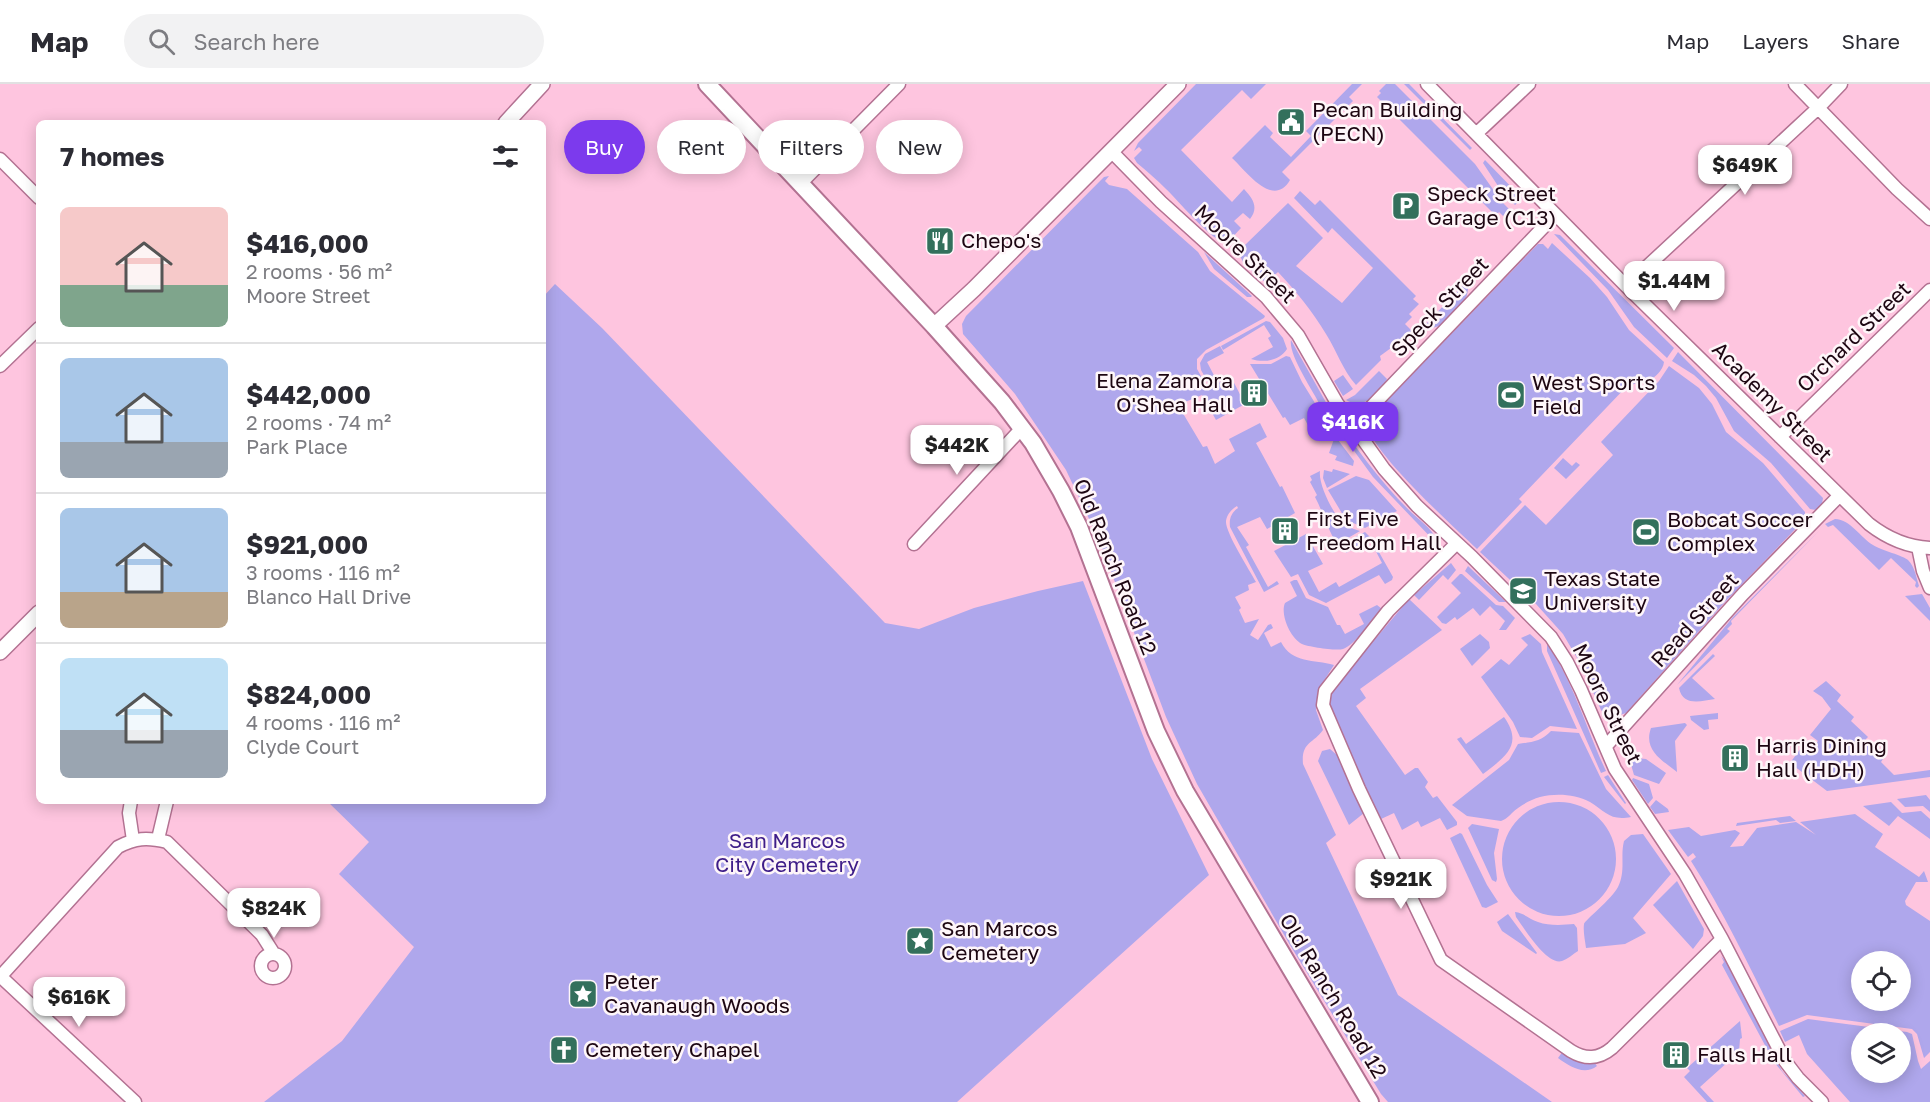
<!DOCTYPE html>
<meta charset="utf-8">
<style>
:root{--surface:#fff;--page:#f2f2f3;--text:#2b2b33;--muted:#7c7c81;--line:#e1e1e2;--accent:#7c3aed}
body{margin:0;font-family:"Golos Text",sans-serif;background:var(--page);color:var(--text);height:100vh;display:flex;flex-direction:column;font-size:22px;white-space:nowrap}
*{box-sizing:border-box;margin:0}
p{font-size:20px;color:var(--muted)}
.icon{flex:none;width:33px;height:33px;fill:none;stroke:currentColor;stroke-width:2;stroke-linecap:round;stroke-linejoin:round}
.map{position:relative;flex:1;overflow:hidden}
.side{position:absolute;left:36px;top:36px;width:510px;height:684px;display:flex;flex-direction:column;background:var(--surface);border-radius:9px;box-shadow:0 3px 15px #0003}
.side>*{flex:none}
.hud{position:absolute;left:564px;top:36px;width:570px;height:54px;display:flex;gap:12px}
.tools{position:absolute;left:1851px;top:867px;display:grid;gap:12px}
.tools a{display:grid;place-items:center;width:60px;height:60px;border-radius:50%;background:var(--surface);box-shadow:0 3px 15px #0003;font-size:30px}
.price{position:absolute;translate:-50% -51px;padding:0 14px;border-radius:12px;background:#fff;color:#222;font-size:20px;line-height:39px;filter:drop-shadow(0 2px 3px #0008)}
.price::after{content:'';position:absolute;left:50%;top:36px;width:18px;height:14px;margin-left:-9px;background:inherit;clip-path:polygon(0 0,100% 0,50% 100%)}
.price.current{background:var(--accent);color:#fff}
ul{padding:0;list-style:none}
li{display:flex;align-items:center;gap:18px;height:150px;padding:0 24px}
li+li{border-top:2px solid var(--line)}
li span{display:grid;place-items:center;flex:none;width:168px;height:120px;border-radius:9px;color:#555}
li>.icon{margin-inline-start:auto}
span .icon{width:72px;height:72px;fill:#fffc;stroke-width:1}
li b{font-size:26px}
h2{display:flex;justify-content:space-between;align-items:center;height:72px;padding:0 24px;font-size:26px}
.chip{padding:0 21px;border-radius:27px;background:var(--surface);box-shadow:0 3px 15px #0003;font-size:21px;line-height:54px}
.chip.current{background:var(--accent);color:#fff}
header{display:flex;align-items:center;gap:36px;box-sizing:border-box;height:84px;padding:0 30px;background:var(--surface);border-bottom:2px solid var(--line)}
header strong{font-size:28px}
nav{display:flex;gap:33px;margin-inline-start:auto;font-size:21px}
.search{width:420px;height:54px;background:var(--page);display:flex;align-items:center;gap:15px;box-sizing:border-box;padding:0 21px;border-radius:33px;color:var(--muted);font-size:22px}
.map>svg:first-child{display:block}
.green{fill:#afa7ec;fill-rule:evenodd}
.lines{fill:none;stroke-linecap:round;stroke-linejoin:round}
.minor-casing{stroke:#b37292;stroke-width:15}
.tertiary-casing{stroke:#b37292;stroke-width:18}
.secondary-casing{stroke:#b37292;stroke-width:20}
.minor{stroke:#fff;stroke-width:12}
.tertiary{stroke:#fff;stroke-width:15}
.secondary{stroke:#fff;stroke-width:16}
.labels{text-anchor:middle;stroke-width:5;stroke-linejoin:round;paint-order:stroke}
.poi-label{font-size:21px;fill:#1d0612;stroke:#fef6f9;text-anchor:start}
.street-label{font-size:21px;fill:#1d0612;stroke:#fef6f9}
.park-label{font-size:21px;fill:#3e1d88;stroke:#fef6f9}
</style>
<header>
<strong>Map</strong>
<div class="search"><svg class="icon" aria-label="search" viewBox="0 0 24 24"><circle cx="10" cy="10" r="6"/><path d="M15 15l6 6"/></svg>Search here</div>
<nav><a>Map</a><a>Layers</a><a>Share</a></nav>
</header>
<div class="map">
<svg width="1930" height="1018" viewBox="0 0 1930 1018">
<rect width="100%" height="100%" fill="#fec5df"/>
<path class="green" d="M1196,0h70l-15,15 -9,-9 -61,60 51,52 12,-13c9,10 15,18 6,30l-7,-6 -9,8 7,7c-5,5 -11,14 -19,13 -12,-2 -46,-43 -56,-52 -9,-9 -19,-18 -29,-26l-3,-5 8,-8 -3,-3 -5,4 4,-8z
M1352,0h10l-13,13 4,4 -71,71 8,8c-17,29 -44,-9 -58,-22l33,-33 8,8 -3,4 21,20 20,-21 -5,-5z
M1386,0h9l80,80 27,38 7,7 -6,7 -4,-4 -3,4 -119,-119 4,-4 -2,-2z
M1404,0h5l63,64 -2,2z
M1485,76l37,38 -7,7 -15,-16 -17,-26z
M1109,92l-4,5 4,4 18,4 71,63 12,19 55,45 -1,2 -58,32 -9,9v10l12,21 2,-2 -10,-18 -1,-7 5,-9 15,-8 4,7 -17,9 11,21 13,-6 14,27 -29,16 -14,-25 -24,10 25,42 4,-1 8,18 20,-13 -6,-12 31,-16 7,14 -11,6 24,44 2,-1 13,27 -28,16 -7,-12 -23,10 12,18 -3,2 22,40 9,-6 2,3 -15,8 -34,-65c-1,-8 1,-14 8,-19l-1,-2c-5,3 -10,8 -11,15 -1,11 23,48 30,61l-8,3 1,5 -14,7 6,11 -2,2 6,13 14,-4 -9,16 8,5 10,-15 3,-1 2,4 -9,5 7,14 10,-5c11,22 33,17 53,23l-16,25 -2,20 7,20c-10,14 -22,12 -20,34l33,71 -10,8 72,152 154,107h-164l-7,-8 -91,-149 -93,-161 -31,-67 -67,-177 -33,-70 -51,-76 -52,-60 -1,-10 4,-8 138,-139z
M1300,107l15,14 5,-5 96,96 -3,3 6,5 -10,10 3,3 -7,7 8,8 -33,24 1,4 -25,25c-14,-16 -19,-34 -30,-51 -14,-23 -30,-43 -48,-62l-12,11 -22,-19 -4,-8 4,-10 44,-43 35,35 -27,28 46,37 31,-35 -41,-40 -4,5 -34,-35z
M1554,150l6,1 111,110 3,3 -7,10 -33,-31 -26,-37z
M1552,159l38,35 17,19 22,33 35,32c-1,9 -9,14 -15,20l-7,-2 -12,6 -1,-2 -110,115 3,3 -45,47c-22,-21 -106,-97 -109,-123l5,-11 165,-171h5l5,5z
M1204,168l48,44 -1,1h-4l-33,-28z
M1468,196c2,16 -7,36 -22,43 -7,4 -17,5 -24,8l-6,-5 3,-3 3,3 5,-3z
M555,200l47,44 283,295 34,6 55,-21 64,-17 45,-10 69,178 57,116 -252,227h-693l78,-61 72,-94 -75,-73 30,-32 -42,-41h216v-504z
M1266,237l4,1 13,16 4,11c-8,12 -23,14 -36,10l22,-12 -5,-9 3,-2 -7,-11 -41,25 -2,-4z
M1291,256l37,66 -3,2 -5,-3c-7,-14 -32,-51 -29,-65z
M1678,268l145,146 -1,6 -6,6 -6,-1 -39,-46 -37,-32 -18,-33 -10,-12 -12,-11 -22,-14z
M1286,272l4,1 12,25 29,47 -1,3 -14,8 -12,-22 -14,7 -5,-8 -2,1 -33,-54h21z
M1669,282l30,22 13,16 14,28 37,31 42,49v7l-80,83 -99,111 -12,4 -8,-2 -5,-5 -21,-47 -17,-29 -27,-30 -56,-52 45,-47 21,20 67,-70 -12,-13 58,-61z
M1379,287l8,8c-7,16 -24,31 -41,21l9,-5z
M1343,291l10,14 -10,7 -9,-15z
M1331,326c23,36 50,73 81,103 10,9 24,19 26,32l-65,-68 -45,-62v-3z
M1334,355l4,1 16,21 -1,5 -18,-6 2,-4 -8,-3z
M1563,374l9,8 4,-4 4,3 -14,14 -12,-11z
M1333,385l17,5 -23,14 -4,-10 1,-8 8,2z
M1320,387c-2,13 13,43 23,52 4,4 11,6 17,8l-12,7 -6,13c-12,-14 -18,-37 -27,-54l2,-2 -7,-13 2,-2 -2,-4z
M1356,392l13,4 28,31 -32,17 -19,-8 -18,-30z
M1835,435c16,1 25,18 38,26 8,5 31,11 35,15 7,7 8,17 11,26l-2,2 -2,-2 1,-4 -25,-24 -12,12 -46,-45 -5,2 -3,-3z
M1820,446l-89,91 1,3 -5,5 3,2 -53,54 56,-68z
M1365,448l6,6 22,39 -1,3 -7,4 -6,-9 -53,28 -17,-8 -11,-21 -7,3 -17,-26 32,-17 17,30 -15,7 11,21 17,-10 3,5 43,-24 -12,-23 -24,13 5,-14z
M1451,479l5,7 -8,10 -5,-5 -24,25 -5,-5z
M1468,482l38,36h-7l-34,-31z
M1460,490h2l34,31 7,1 12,12 -9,12h-7l6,-9 -15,-15 -10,10 -7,-8 -16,12 -2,-3 -9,7 -4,-1 -5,-6 24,-24 -10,-10z
M1294,496h3l9,18 22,9 9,18h3l5,9 19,-10 -5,-10 18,-9 5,4c-9,10 -27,36 -39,40 -7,2 -34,-2 -41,-5 -12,-6 -22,-30 -17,-41l12,-7 -7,-14z
M1922,510l8,14v13l-25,-25z
M1409,515l33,31 -82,59 6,9 -10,8 49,69 10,-7h3l10,14 -3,5 8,11 4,-2 20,26v3l-10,5 -7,-12 -19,9 -3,-6 -16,9 -8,-17 -13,6 -49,-102 -4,-12 6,-17z
M1480,550l9,8 1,6 -18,18 -12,-17z
M1530,550l11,10 1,8 35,77 -27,-3 -18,12 -12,-1 -7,-15 -32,-45 20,-18 8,6 19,-20 -7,-7z
M1547,560c27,38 39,85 59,127l-5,2 -54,-122z
M1713,570l2,2 -23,22 23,21c-14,2 -32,8 -36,-11z
M1826,597l15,14 -4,6 17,16 -3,4 17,16 -4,4 19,18 -2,3 13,13 36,-5v7l-103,14 -37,-28 11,-15 7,5 10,-12 -8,-6 21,-26 -9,-12 -9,-6z
M1718,629v6l-10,1 1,9 -5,1 -13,-10 -1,-4z
M1504,633c20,28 1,40 -21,57l-26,-35 4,-2 5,7z
M1685,639l2,2 -12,16 2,31c-15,-12 -34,-22 -26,-44z
M1551,647l28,2 27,56 25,28c-21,4 -25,-5 -41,-15 -15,-8 -34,-9 -50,-5 -10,3 -21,9 -28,16 -4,4 -6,6 -11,8l-34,-5 -15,-11 57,-45 9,-16c13,-2 23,-2 33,-13z
M1330,665l7,6 26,54 1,4 -15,12 -31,-64 4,-10z
M1636,674l10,1 20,14 -7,11 -25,-9 -4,-14z
M1608,691l18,28 -1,1 -21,-27z
M1633,694l16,6 4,14 -5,6 -16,-24z
M1926,711l4,5v12l-7,-6 -18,1 -8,-8z
M1656,716l12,9 1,3 -14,2 -5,-7z
M1502 775a57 57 0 1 1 114 0a57 57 0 1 1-114 0Z
M1891,718l11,11 19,-2 9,8v20l-32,-23 -9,10 -26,-20z
M1855,730l28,20 -8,13 44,30 5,-6 4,11h-12l-11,19 1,4 24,16v131l-6,6 -7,-24 -5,-5 -105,-14 -28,11c-28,-56 -54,-112 -88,-165l5,-4 -3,-4 -5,4 -20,-27 21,-3 12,9 34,-6 5,3 -10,14 13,-1 14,-18 39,-6 20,13 -16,-13zM1862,878h38v38h-38z
M1790,732l6,5 -16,2 -4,-3 -40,6 1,-3z
M1472,740l27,5 -5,24 3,26 -1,3 -4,-2 -24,-52z
M1460,749l2,1 25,51 11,17 -12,6 -4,-1 -32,-69z
M1643,750l28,40 -38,44 13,15 -21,11 -39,4c-1,-8 -3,-16 -2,-24 1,-4 28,-25 34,-37 8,-17 2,-30 6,-46l7,-6z
M1677,797l27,48 -1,7 -10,13 -40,-44z
M1515,828c9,1 14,7 23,10 11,4 25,3 36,2l3,4 1,23c-5,3 -10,8 -16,10 -15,5 -38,-33 -46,-44z
M1508,830l29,39 -1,1 -34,-23 -5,-9z
M1721,872l7,8 54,107 23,25 -2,1 -29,-35 -52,-97 2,-3z
M1808,935l99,13 5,2 6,27 3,8 9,-8v41h-80l-43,-48 -8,-19 -14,7 -5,-11zM1862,950h38v38h-38z
M1740,937l2,17 -2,1 -1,13 -39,35 14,15h-7l-23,-25 6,-6 -3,-3z
M1563,967l31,11 3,4c-13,10 -28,0 -39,-8z"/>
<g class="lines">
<g class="minor-casing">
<path id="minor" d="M1427,0l199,202 243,238c18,14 37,23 61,24
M1795,0l102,105 33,30
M1477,49l52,-49
M1111,67l50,51 105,95 32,38 39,68 47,66 33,37 55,51 79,80 16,25 14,28 34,79 70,105 37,65 63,122 13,17 24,24
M0,75l39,39
M801,99l98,-99
M1626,202l192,-178 23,-24
M0,282l39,-38
M1353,342l202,-211
M1780,353l150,-147
M1457,459l-69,68 -63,80 -2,14 36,84 82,171 130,91c15,9 28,8 41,-3l110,-109
M914,460l108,-116
M1918,463l5,24 7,17
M1606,662l137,-152 96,-98
M131,717l-2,12 4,27
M158,755l9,-38
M261 882a12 12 0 1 1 24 0a12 12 0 1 1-24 0Z
M0,892l135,126
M0,893l118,-130c17,-9 29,-10 49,-5l95,93 12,19"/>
</g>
<g class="tertiary-casing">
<path id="tertiary" d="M506,39l36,-39
M934,242l40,-37 204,-205
M0,568l39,-39"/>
</g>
<g class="secondary-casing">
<path id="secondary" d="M707,0l227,242 68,76 31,41 28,48 18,36 77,204 29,60 185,311"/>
</g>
<use href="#minor" class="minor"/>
<use href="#tertiary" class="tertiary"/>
<use href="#secondary" class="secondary"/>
</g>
<defs>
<g id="civic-square" transform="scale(1.5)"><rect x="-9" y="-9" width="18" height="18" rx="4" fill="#33705c" stroke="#fef6f9"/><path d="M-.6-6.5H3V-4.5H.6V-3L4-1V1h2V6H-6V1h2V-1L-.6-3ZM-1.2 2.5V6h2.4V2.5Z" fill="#fff"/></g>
<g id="parking-square" transform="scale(1.5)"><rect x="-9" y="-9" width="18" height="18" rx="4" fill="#33705c" stroke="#fef6f9"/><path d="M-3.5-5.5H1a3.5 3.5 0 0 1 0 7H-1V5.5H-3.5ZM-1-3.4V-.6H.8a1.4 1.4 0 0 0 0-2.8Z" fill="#fff"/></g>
<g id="restaurant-square" transform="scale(1.5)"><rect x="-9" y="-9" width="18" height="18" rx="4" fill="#33705c" stroke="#fef6f9"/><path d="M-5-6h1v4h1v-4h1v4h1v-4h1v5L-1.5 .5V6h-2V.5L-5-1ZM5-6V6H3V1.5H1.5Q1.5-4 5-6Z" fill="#fff"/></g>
<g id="building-square" transform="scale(1.5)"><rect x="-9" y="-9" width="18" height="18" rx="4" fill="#33705c" stroke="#fef6f9"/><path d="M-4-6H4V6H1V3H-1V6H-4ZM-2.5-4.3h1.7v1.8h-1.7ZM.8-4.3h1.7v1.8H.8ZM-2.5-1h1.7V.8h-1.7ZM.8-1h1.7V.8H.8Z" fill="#fff"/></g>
<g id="stadium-square" transform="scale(1.5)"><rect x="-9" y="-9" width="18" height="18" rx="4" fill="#33705c" stroke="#fef6f9"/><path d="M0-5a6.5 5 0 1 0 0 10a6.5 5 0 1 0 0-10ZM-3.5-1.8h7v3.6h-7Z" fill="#fff"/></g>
<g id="university-square" transform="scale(1.5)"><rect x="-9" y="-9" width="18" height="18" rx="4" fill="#33705c" stroke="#fef6f9"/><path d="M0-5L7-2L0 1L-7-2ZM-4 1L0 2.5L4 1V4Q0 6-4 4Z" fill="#fff"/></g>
<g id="sight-square" transform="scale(1.5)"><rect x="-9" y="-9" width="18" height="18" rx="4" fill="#33705c" stroke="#fef6f9"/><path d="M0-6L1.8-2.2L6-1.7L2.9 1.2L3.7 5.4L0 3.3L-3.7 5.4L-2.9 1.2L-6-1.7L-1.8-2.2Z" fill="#fff"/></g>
<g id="church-square" transform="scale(1.5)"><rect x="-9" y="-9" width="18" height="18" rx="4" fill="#33705c" stroke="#fef6f9"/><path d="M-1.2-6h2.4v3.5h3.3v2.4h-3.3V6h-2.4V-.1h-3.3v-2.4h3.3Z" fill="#fff"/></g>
</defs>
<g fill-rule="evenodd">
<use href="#civic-square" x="1291" y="38"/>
<use href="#parking-square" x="1406" y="122"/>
<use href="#restaurant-square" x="940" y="157"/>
<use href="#building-square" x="1254" y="309"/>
<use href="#stadium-square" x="1511" y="311"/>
<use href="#building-square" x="1285" y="447"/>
<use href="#stadium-square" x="1646" y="448"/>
<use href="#university-square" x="1523" y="507"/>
<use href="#building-square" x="1735" y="674"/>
<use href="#sight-square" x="920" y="857"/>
<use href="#sight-square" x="583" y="910"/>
<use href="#church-square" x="564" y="966"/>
<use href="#building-square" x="1676" y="971"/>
</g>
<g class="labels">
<g class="poi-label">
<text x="1312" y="33">Pecan Building<tspan x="1312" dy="24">(PECN)</tspan></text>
<text x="1427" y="117">Speck Street<tspan x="1427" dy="24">Garage (C13)</tspan></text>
<text x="961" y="164">Chepo's</text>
<text x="1233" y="304" text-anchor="end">Elena Zamora<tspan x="1233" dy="24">O'Shea Hall</tspan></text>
<text x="1532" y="306">West Sports<tspan x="1532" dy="24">Field</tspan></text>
<text x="1306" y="442">First Five<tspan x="1306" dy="24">Freedom Hall</tspan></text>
<text x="1667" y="443">Bobcat Soccer<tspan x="1667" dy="24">Complex</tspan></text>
<text x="1544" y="502">Texas State<tspan x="1544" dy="24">University</tspan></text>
<text x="1756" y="669">Harris Dining<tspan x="1756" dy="24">Hall (HDH)</tspan></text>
<text x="941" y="852">San Marcos<tspan x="941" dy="24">Cemetery</tspan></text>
<text x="604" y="905">Peter<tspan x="604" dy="24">Cavanaugh Woods</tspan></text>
<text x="585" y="973">Cemetery Chapel</text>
<text x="1697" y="978">Falls Hall</text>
</g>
<g class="street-label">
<text transform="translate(1245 170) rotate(44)" y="7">Moore Street</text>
<text transform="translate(1440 223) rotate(-46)" y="7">Speck Street</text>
<text transform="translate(1854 253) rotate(-44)" y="7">Orchard Street</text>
<text transform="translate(1772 318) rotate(45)" y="7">Academy Street</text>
<text transform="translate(1115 483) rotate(68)" y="7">Old Ranch Road 12</text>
<text transform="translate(1695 536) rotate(-48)" y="7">Read Street</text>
<text transform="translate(1607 620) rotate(64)" y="7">Moore Street</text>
<text transform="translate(1333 912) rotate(59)" y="7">Old Ranch Road 12</text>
</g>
<g class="park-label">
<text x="787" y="764">San Marcos<tspan x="787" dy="24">City Cemetery</tspan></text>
</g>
</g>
</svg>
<div class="tools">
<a><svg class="icon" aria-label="locate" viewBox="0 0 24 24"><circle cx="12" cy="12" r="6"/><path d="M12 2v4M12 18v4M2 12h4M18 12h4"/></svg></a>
<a><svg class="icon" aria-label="layers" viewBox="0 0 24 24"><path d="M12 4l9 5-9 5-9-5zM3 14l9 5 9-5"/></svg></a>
</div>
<b class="price" style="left:1745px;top:112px">$649K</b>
<b class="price" style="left:1674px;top:228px">$1.44M</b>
<b class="price current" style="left:1353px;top:369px">$416K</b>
<b class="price" style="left:957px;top:392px">$442K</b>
<b class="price" style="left:1401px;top:826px">$921K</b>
<b class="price" style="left:274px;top:855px">$824K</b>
<b class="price" style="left:79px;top:944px">$616K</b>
<div class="hud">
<a class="chip current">Buy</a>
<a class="chip">Rent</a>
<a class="chip">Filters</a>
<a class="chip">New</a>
</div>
<section class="side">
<h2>7 homes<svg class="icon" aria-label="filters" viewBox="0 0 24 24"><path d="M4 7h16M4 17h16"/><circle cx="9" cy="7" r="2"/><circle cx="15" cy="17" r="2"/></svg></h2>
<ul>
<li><span style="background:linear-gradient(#f6c9c9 65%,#7fa58c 0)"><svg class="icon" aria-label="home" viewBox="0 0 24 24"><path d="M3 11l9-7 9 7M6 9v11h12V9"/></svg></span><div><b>$416,000</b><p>2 rooms · 56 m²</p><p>Moore Street</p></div></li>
<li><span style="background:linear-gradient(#a9c7e8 70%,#9aa5b1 0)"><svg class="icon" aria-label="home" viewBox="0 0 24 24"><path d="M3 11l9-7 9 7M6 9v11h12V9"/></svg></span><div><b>$442,000</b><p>2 rooms · 74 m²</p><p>Park Place</p></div></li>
<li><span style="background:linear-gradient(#a9c7e8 70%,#b9a48a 0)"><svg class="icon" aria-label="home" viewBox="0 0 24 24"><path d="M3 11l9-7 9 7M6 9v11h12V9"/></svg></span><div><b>$921,000</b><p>3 rooms · 116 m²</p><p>Blanco Hall Drive</p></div></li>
<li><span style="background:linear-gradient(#bfe0f5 60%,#9aa5b1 0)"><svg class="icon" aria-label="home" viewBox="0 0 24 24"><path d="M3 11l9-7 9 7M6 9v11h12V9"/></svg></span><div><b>$824,000</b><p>4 rooms · 116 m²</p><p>Clyde Court</p></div></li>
</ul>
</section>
</div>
